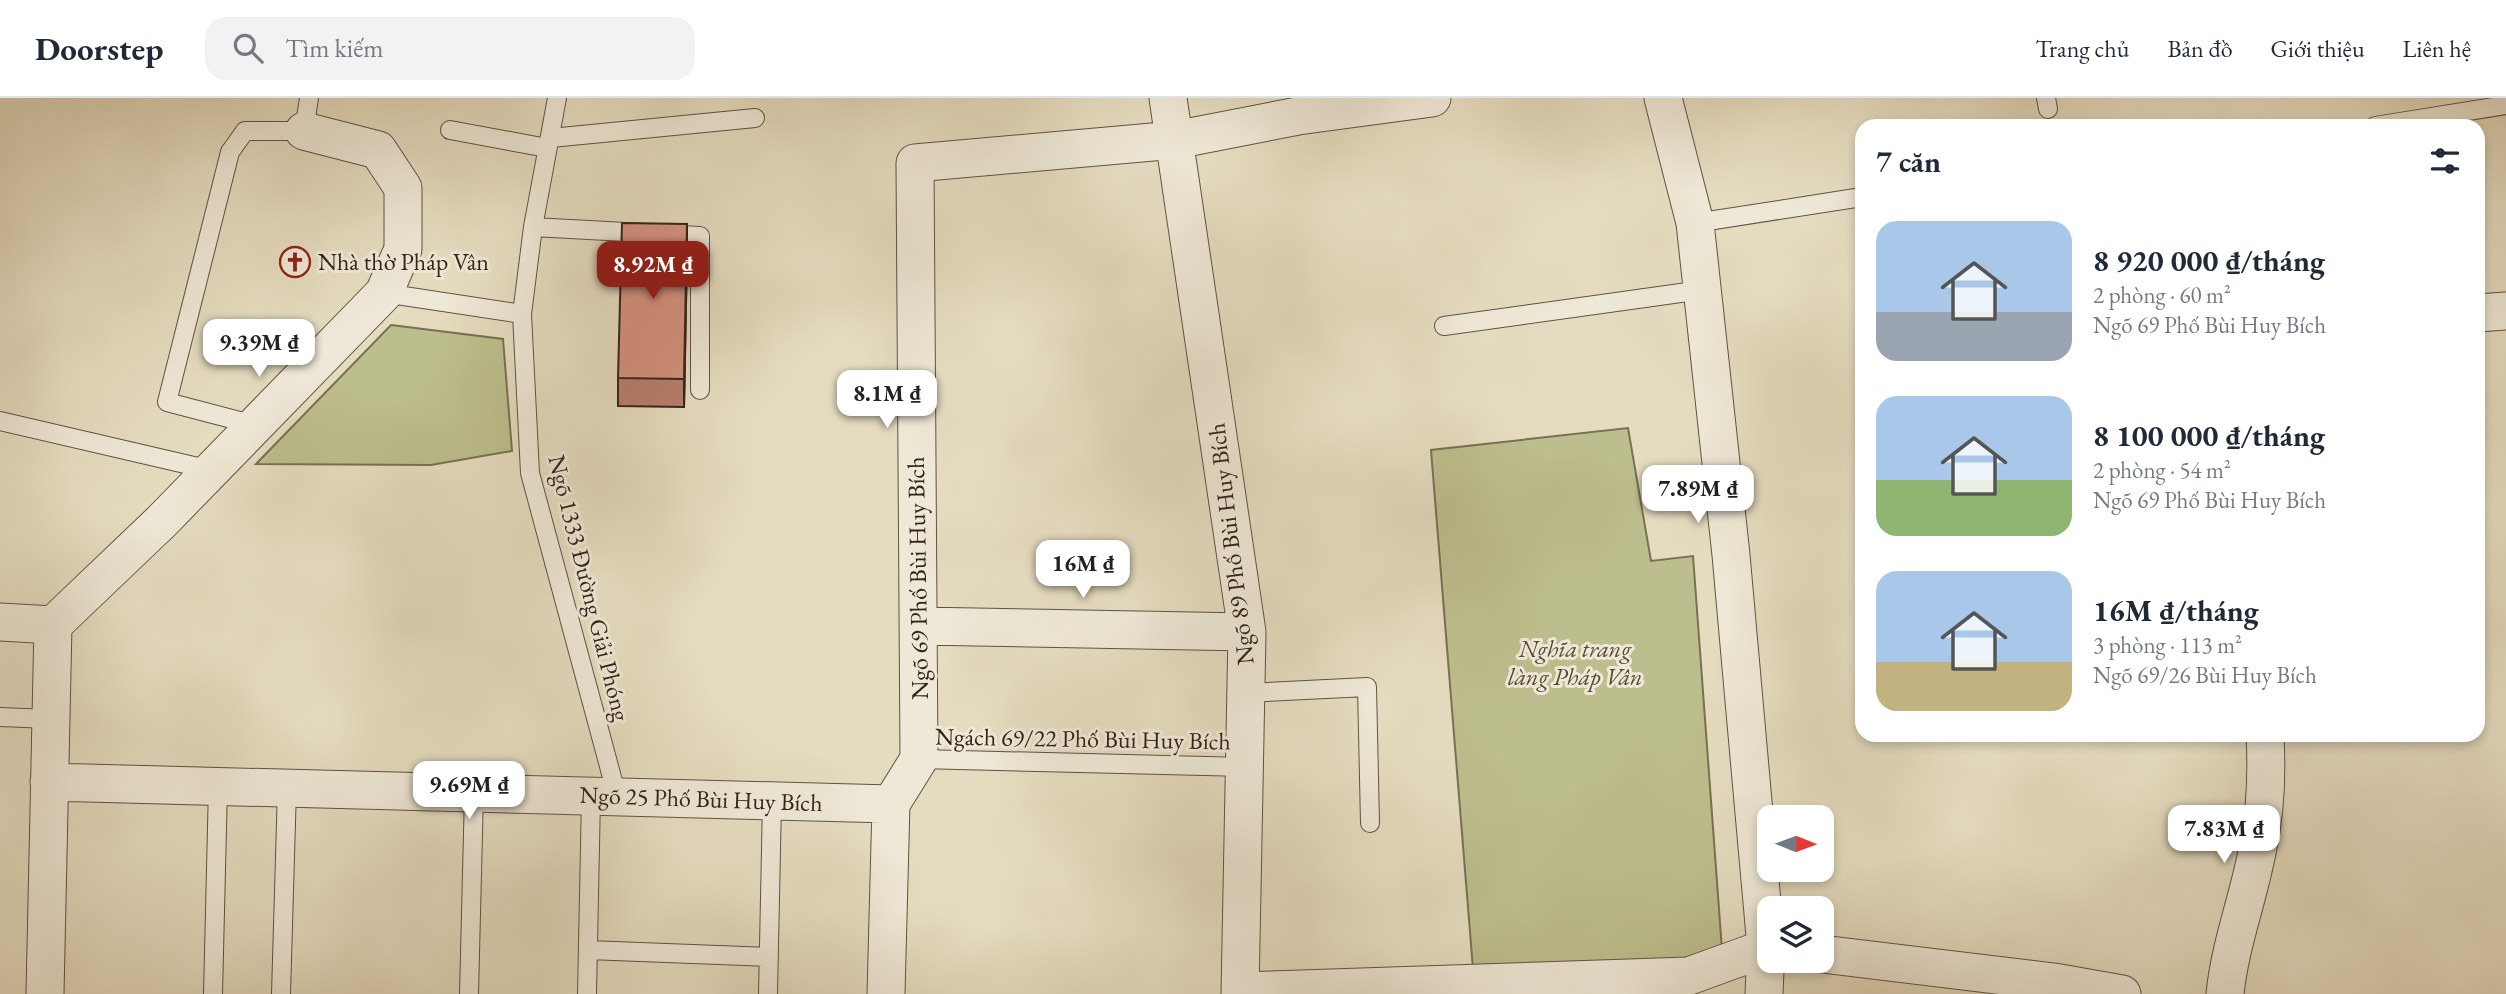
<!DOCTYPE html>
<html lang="vi">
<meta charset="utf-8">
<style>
:root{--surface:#fff;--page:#f2f2f3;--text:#1f2937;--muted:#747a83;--line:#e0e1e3;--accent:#8f2418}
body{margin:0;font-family:"EB Garamond",serif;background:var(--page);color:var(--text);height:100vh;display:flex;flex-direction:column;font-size:26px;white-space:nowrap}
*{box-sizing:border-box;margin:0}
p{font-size:23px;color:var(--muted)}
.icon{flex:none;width:38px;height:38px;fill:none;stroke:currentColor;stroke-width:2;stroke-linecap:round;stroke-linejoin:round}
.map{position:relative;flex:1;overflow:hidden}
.details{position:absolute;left:1855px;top:21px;width:630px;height:623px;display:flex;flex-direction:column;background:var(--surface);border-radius:21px;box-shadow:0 4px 10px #0003}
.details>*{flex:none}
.needle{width:46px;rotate:91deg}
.fabs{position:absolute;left:1757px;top:707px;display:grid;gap:14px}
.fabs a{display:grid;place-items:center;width:77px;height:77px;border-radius:14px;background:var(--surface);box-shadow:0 4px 10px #0003;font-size:35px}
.price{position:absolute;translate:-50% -60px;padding:0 16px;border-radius:14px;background:#fff;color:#222;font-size:23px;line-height:46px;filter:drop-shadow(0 2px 4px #0008)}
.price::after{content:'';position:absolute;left:50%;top:42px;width:21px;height:16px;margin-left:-10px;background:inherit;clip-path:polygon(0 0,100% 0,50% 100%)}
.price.on{background:var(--accent);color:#fff}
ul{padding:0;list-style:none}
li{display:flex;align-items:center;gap:21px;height:175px;padding:0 21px}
li span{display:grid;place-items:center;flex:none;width:196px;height:140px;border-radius:21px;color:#555}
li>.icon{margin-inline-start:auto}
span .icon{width:84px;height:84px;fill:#fffc;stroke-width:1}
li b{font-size:30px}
h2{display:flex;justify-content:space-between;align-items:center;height:84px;padding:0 21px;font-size:30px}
header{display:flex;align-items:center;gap:42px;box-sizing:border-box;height:98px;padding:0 35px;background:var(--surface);border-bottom:2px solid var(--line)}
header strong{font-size:33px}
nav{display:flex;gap:38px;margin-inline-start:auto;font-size:24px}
.search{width:490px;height:63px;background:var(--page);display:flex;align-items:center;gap:18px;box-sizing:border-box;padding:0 24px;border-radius:21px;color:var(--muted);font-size:26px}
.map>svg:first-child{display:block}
.green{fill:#bdbe8d;stroke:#787154;stroke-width:2}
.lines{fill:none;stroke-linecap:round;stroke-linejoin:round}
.service-casing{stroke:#5f5244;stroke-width:20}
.minor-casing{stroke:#5f5244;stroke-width:39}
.service{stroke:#eee8d6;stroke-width:18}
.minor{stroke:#eee8d6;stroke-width:37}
.wall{fill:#b67d6c;stroke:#32241a;stroke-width:2}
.shaded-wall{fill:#946658;stroke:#32241a;stroke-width:2}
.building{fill:#d4917e;stroke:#32241a;stroke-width:2}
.labels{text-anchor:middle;stroke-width:6;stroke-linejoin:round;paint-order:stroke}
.poi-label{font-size:24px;fill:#32241a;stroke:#eee8d6;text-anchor:start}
.street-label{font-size:24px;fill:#32241a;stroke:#eee8d6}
.park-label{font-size:24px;font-style:italic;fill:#554a37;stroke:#eee8d6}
</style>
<header>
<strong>Doorstep</strong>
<div class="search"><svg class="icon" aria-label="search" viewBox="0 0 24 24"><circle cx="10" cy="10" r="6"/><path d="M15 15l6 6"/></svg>Tìm kiếm</div>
<nav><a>Trang chủ</a><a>Bản đồ</a><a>Giới thiệu</a><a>Liên hệ</a></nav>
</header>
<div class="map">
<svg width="2506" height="896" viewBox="0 0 2506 896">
<rect width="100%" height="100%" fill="#e5dcc0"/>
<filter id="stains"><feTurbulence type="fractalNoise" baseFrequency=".00286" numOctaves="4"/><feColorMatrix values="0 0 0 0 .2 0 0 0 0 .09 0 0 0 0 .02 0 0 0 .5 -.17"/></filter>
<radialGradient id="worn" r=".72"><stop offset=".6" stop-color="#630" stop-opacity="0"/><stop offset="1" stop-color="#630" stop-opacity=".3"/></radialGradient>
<path class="green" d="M391,227l112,14 9,112 -81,14 -175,-1z
M1628,330l23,133 42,-5 29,394 -39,8 -210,11 -42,-519z"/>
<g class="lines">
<g class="service-casing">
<path id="service" d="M557,0l-24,129 -11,87 8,159 87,323
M2046,0l2,11
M2375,28l131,-21
M450,32l97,18
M551,40l204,-20
M1695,125l167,-26
M533,129l167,9v154
M384,195l138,21
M1444,228l258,-36
M0,323l211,49
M255,327l-88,-23 63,-250 15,-21h59l5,-33
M1247,595l120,-6 3,136
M0,619l50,2
M919,661l327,8
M588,852l181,7
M213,896l5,-208
M281,896l6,-206
M469,896l5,-201
M587,896l4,-198
M768,896l4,-193"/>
</g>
<g class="minor-casing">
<path id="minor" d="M1168,0l79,534 -7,362
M1663,0l32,125 36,332 35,392 -2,47
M2478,215l28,-2
M0,524l53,3
M53,527l109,-104 222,-228 19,-44v-61l-25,-38 -74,-19
M919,528l328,6
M49,684l842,22
M1822,856l232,28 68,12
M1240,893l449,-15 80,-29
M45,896l8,-369
M886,896l5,-190 28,-45 -4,-596 260,-23 123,-24 134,-18
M2225,896c5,-50 24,-97 33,-147 8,-37 9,-74 7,-112"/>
</g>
<use href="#service" class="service"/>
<use href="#minor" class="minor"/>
</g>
<path class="wall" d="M687,154l-3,155 -66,-1v-28z"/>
<path class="shaded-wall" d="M687,126v28l-3,155v-28z"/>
<path class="building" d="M622,125l65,1 -3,155 -66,-1z"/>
<defs>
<g id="church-ring" transform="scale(1.575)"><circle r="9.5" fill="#eee8d6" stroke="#8f2418" stroke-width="1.5"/><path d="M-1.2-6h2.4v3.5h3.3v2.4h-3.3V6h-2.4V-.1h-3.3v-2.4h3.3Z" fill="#8f2418"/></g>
</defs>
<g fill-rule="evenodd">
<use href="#church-ring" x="295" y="164"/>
</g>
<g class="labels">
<g class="poi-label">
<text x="318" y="172">Nhà thờ Pháp Vân</text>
</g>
<g class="street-label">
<text transform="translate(1231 446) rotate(-97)" y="8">Ngõ 89 Phố Bùi Huy Bích</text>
<text transform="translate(918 480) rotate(-91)" y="8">Ngõ 69 Phố Bùi Huy Bích</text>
<text transform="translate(589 490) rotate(76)" y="8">Ngõ 1333 Đường Giải Phóng</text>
<text transform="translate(1083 641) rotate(1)" y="8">Ngách 69/22 Phố Bùi Huy Bích</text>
<text transform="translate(701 701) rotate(2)" y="8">Ngõ 25 Phố Bùi Huy Bích</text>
</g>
<g class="park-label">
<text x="1575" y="559">Nghĩa trang<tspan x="1575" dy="28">làng Pháp Vân</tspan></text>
</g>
</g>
<rect width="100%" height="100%" filter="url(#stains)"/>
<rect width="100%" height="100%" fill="url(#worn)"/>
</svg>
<div class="fabs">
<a><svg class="needle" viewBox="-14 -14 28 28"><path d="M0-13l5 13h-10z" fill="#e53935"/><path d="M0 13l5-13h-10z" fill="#747a83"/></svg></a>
<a><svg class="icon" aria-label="layers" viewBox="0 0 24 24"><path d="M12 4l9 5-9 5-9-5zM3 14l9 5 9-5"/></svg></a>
</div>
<b class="price on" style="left:653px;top:203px">8.92M ₫</b>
<b class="price" style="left:259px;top:281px">9.39M ₫</b>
<b class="price" style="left:887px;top:332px">8.1M ₫</b>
<b class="price" style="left:1698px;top:427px">7.89M ₫</b>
<b class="price" style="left:1083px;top:502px">16M ₫</b>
<b class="price" style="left:469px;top:723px">9.69M ₫</b>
<b class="price" style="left:2224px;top:767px">7.83M ₫</b>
<section class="details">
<h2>7 căn<svg class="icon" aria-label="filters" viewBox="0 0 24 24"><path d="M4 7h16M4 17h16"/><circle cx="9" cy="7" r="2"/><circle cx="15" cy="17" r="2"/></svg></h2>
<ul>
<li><span style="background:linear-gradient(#a9c7e8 65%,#9aa5b1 0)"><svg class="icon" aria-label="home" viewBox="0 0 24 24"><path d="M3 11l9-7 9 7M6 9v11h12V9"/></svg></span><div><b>8 920 000 ₫/tháng</b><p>2 phòng · 60 m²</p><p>Ngõ 69 Phố Bùi Huy Bích</p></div></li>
<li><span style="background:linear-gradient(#a9c7e8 60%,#8fb573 0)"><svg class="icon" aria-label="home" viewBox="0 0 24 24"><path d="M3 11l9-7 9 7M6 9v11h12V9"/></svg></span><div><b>8 100 000 ₫/tháng</b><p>2 phòng · 54 m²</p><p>Ngõ 69 Phố Bùi Huy Bích</p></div></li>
<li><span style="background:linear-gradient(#a9c7e8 65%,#c2b280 0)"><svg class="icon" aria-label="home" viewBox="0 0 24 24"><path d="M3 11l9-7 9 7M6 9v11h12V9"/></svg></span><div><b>16M ₫/tháng</b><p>3 phòng · 113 m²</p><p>Ngõ 69/26 Bùi Huy Bích</p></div></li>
</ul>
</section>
</div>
